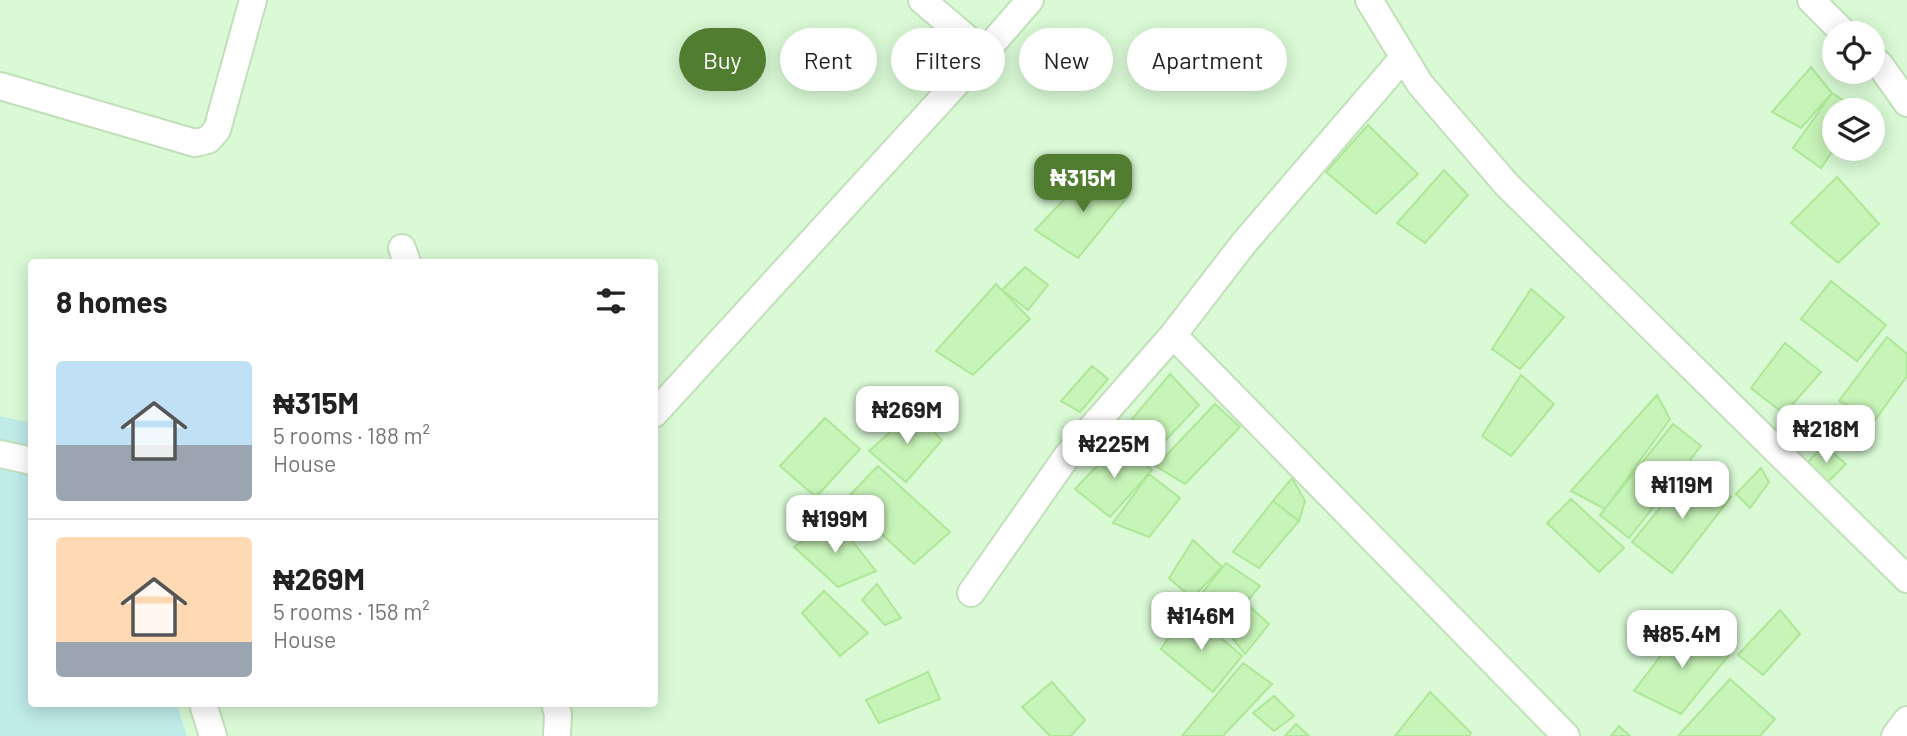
<!DOCTYPE html>
<meta charset="utf-8">
<style>
:root{--surface:#fff;--page:#f6f6f6;--text:#222;--muted:#767676;--line:#e0e0e0;--accent:#517d30}
body{margin:0;font-family:Barlow,sans-serif;background:var(--page);color:var(--text);height:100vh;display:flex;flex-direction:column;font-size:26px;white-space:nowrap}
*{box-sizing:border-box;margin:0}
p{font-size:23px;color:var(--muted)}
.icon{flex:none;width:38px;height:38px;fill:none;stroke:currentColor;stroke-width:2;stroke-linecap:round;stroke-linejoin:round}
.map{position:relative;flex:1;overflow:hidden}
.side{position:absolute;left:28px;top:259px;width:630px;height:448px;display:flex;flex-direction:column;background:var(--surface);border-radius:7px;box-shadow:0 4px 18px #0003}
.side>*{flex:none}
.hud{position:absolute;left:679px;top:28px;width:665px;height:63px;display:flex;gap:14px}
.tools{position:absolute;left:1822px;top:21px;display:grid;gap:14px}
.tools a{display:grid;place-items:center;width:63px;height:63px;border-radius:50%;background:var(--surface);box-shadow:0 4px 18px #0003;font-size:35px}
.price{position:absolute;translate:-50% -60px;padding:0 16px;border-radius:14px;background:#fff;color:#222;font-size:23px;line-height:46px;filter:drop-shadow(0 2px 4px #0008)}
.price::after{content:'';position:absolute;left:50%;top:42px;width:21px;height:16px;margin-left:-10px;background:inherit;clip-path:polygon(0 0,100% 0,50% 100%)}
.price.on{background:var(--accent);color:#fff}
ul{padding:0;list-style:none}
li{display:flex;align-items:center;gap:21px;height:175px;padding:0 28px}
li+li{border-top:2px solid var(--line)}
li span{display:grid;place-items:center;flex:none;width:196px;height:140px;border-radius:7px;color:#555}
li>.icon{margin-inline-start:auto}
span .icon{width:84px;height:84px;fill:#fffc;stroke-width:1}
li b{font-size:30px}
h2{display:flex;justify-content:space-between;align-items:center;height:84px;padding:0 28px;font-size:30px}
.chip{padding:0 24px;border-radius:32px;background:var(--surface);box-shadow:0 4px 18px #0003;font-size:24px;line-height:63px}
.chip.on{background:var(--accent);color:#fff}
.map>svg:first-child{display:block}
.residential{fill:#d9fad5;fill-rule:evenodd}
.green{fill:#bfebe9}
.building{fill:#c7f4b8;stroke:#ade797;stroke-width:2}
.lines{fill:none;stroke-linecap:round;stroke-linejoin:round}
.minor-casing{stroke:#c1e0ba;stroke-width:30}
.minor{stroke:#fff;stroke-width:26}
</style>
<div class="map">
<svg width="1907" height="736" viewBox="0 0 1907 736">
<rect width="100%" height="100%" fill="#e2fde1"/>
<path class="residential" d="M0,0h1907v736h-1720l-10,-32h477v-442h-622l-1,161 -31,-7zM1834,33h38v39h-38zM1834,110h38v39h-38z"/>
<path class="green" d="M0,416l31,7 1,281h145l10,32h-187z"/>
<path class="building" d="M1811,67l21,26 -31,35 -29,-16z
M1832,93l26,17h-24v39l-13,19 -28,-20z
M1368,125l50,49 -42,40 -50,-42z
M1093,169l36,26 -51,63 -43,-28z
M1444,170l24,25 -43,48 -28,-20z
M1837,177l42,47 -41,39 -47,-40z
M1025,267l23,18 -20,25 -26,-20z
M1831,281l55,44 -29,36 -56,-42z
M996,284l34,35 -57,56 -37,-24z
M1531,289l33,28 -44,52 -28,-20z
M1887,337l20,17v22l-32,44 -36,-19z
M1785,343l36,29 -37,42 -33,-26z
M1092,366l16,13 -28,33 -19,-11z
M1170,374l29,31 -38,40 -34,-20z
M1521,375l33,29 -43,52 -29,-20z
M1657,395l13,24 -65,90 -34,-18z
M1215,404l25,23 -55,57 -29,-18z
M914,411l28,29 -36,42 -37,-31z
M825,418l35,31 -44,48 -36,-31z
M1673,424l28,22 -72,92 -29,-23z
M1120,442l32,28 -42,47 -35,-28z
M1824,445l22,19 -21,21 -19,-21z
M878,466l72,66 -36,32 -69,-64z
M1761,468l8,14 -19,26 -14,-14z
M1692,469l39,28 -59,76 -40,-31z
M1149,474l31,24 -31,39 -36,-14z
M1292,478l13,23 -6,20 -26,-20z
M1571,499l53,49 -25,24 -52,-49z
M1273,501l26,20 -40,47 -26,-16z
M834,518l42,53 -38,16 -44,-40z
M1193,540l29,27 -30,31 -23,-20z
M1226,563l34,23 -36,42 -29,-26z
M877,584l24,34 -16,7 -23,-25z
M824,591l44,42 -28,23 -38,-43z
M1246,603l23,21 -24,30 -21,-26z
M1188,610l54,46 -29,36 -52,-43z
M1780,610l20,24 -37,41 -25,-20z
M1685,624l45,30 -49,60 -47,-23z
M1243,663l29,21 -49,52h-41z
M928,672l12,27 -61,24 -13,-23z
M1730,679l45,40 -15,17h-82z
M1052,682l33,38 -14,16h-21l-28,-29z
M1430,692l41,41 -2,3h-74z
M1274,696l20,20 -20,15 -21,-18z
M1296,724l13,12h-24z
M1619,726l11,10h-19z"/>
<g class="lines">
<g class="minor-casing">
<path id="minor" d="M922,0l62,53
M1369,0l51,84 87,101 400,394
M1811,0l33,33
M1872,58l8,7 27,38
M0,86l195,57 13,-3 9,-10 36,-130
M402,248l5,14
M1173,335l393,401
M654,414l330,-361 46,-53
M0,454l32,7
M971,593l96,-137 106,-121 71,-92 159,-185
M203,704l10,32
M555,704l3,10 -1,22
M1895,736l12,-16"/>
</g>
<use href="#minor" class="minor"/>
</g>
</svg>
<div class="tools">
<a><svg class="icon" aria-label="locate" viewBox="0 0 24 24"><circle cx="12" cy="12" r="6"/><path d="M12 2v4M12 18v4M2 12h4M18 12h4"/></svg></a>
<a><svg class="icon" aria-label="layers" viewBox="0 0 24 24"><path d="M12 4l9 5-9 5-9-5zM3 14l9 5 9-5"/></svg></a>
</div>
<b class="price on" style="left:1083px;top:214px">₦315M</b>
<b class="price" style="left:907px;top:446px">₦269M</b>
<b class="price" style="left:1826px;top:465px">₦218M</b>
<b class="price" style="left:1114px;top:480px">₦225M</b>
<b class="price" style="left:1682px;top:521px">₦119M</b>
<b class="price" style="left:835px;top:555px">₦199M</b>
<b class="price" style="left:1201px;top:652px">₦146M</b>
<b class="price" style="left:1682px;top:670px">₦85.4M</b>
<div class="hud">
<a class="chip on">Buy</a>
<a class="chip">Rent</a>
<a class="chip">Filters</a>
<a class="chip">New</a>
<a class="chip">Apartment</a>
</div>
<section class="side">
<h2>8 homes<svg class="icon" aria-label="filters" viewBox="0 0 24 24"><path d="M4 7h16M4 17h16"/><circle cx="9" cy="7" r="2"/><circle cx="15" cy="17" r="2"/></svg></h2>
<ul>
<li><span style="background:linear-gradient(#bfe0f5 60%,#9aa5b1 0)"><svg class="icon" aria-label="home" viewBox="0 0 24 24"><path d="M3 11l9-7 9 7M6 9v11h12V9"/></svg></span><div><b>₦315M</b><p>5 rooms · 188 m²</p><p>House</p></div></li>
<li><span style="background:linear-gradient(#ffd9b3 75%,#9aa5b1 0)"><svg class="icon" aria-label="home" viewBox="0 0 24 24"><path d="M3 11l9-7 9 7M6 9v11h12V9"/></svg></span><div><b>₦269M</b><p>5 rooms · 158 m²</p><p>House</p></div></li>
</ul>
</section>
</div>
